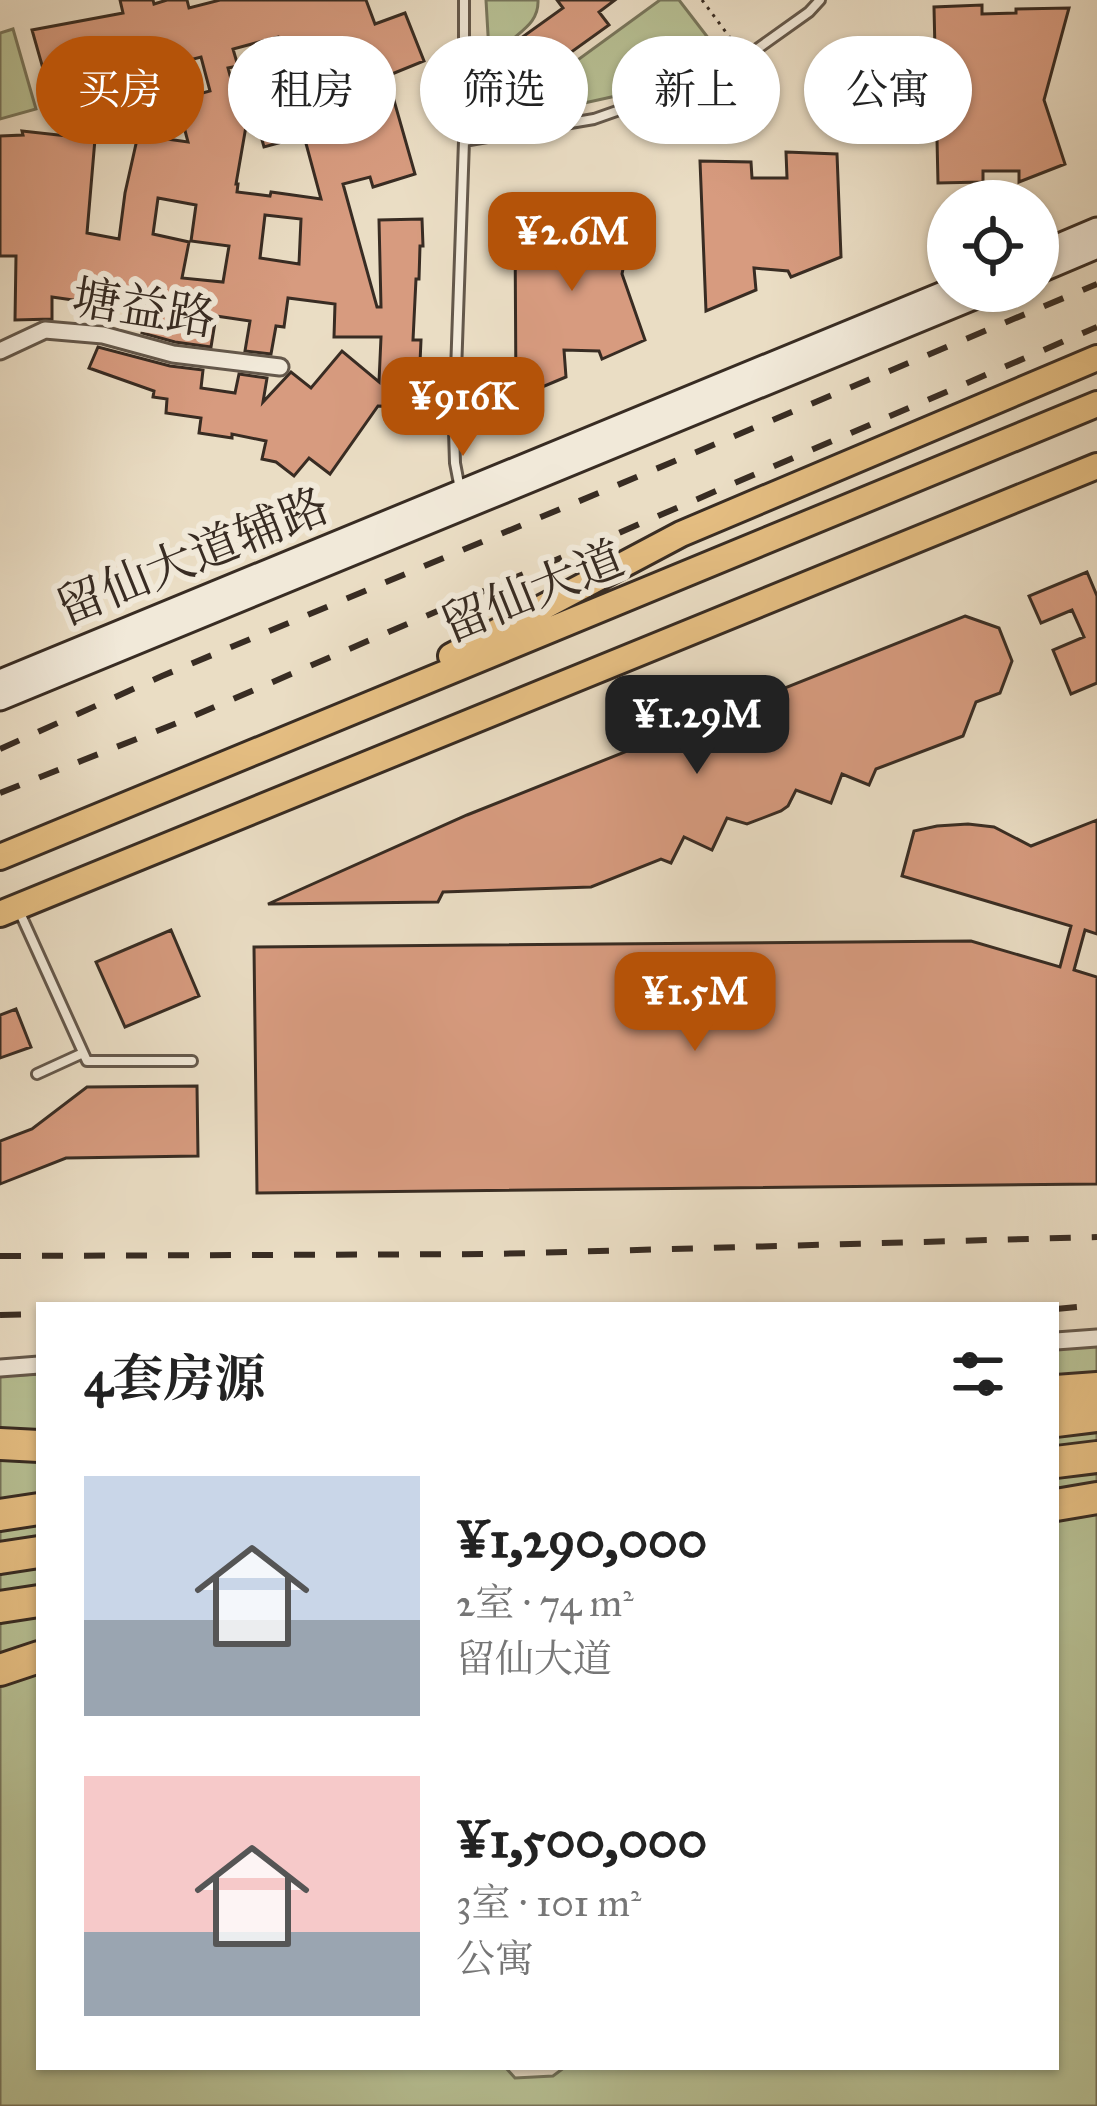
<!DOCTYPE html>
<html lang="zh">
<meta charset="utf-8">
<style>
:root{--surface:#fff;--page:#f2f2f2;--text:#222;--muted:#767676;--accent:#b45309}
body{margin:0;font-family:"IM FELL Great Primer","Noto Serif SC",serif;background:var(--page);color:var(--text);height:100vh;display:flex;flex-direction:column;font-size:45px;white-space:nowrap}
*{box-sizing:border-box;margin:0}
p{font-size:39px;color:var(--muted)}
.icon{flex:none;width:66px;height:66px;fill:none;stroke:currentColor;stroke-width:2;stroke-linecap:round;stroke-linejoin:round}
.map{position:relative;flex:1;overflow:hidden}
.sheet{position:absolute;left:36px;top:1302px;width:1023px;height:768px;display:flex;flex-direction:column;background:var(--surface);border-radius:0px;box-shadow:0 3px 9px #0004}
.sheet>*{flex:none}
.banner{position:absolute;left:36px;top:36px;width:1026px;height:108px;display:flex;gap:24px}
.tools{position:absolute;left:927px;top:180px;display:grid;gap:24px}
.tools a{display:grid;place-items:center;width:132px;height:132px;border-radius:50%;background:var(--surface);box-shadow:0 3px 9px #0004;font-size:60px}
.price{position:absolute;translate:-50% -102px;padding:0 27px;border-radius:24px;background:var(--accent);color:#fff;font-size:39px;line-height:78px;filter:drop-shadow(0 3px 6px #0008)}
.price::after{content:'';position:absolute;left:50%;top:72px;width:36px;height:27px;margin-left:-18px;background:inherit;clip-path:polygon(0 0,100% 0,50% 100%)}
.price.selected{background:#222;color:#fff}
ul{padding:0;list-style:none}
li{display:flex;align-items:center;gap:36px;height:300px;padding:0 48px}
li span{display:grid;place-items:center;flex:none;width:336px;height:240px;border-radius:0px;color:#555}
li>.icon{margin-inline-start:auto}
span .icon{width:144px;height:144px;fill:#fffc;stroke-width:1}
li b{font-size:51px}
h2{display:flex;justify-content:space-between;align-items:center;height:144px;padding:0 48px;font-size:51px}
.pill{padding:0 42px;border-radius:54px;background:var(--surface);box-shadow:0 3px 9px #0004;font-size:42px;line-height:108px}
.pill.selected{background:var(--accent);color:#fff}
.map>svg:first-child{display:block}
.green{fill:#b7c094;stroke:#78765c;stroke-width:3}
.building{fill:#d79b7f;stroke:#382c23;stroke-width:3;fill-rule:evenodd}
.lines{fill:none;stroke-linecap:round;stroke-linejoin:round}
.lane-casing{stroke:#64584b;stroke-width:14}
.street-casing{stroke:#64584b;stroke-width:21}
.secondary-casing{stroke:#382c23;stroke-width:27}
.primary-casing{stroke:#382c23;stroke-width:30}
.highway-casing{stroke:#382c23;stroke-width:36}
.path{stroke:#382c23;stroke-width:3;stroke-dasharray:3 6;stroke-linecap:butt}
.lane{stroke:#f1e9d9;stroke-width:8}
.street{stroke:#f1e9d9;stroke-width:15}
.secondary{stroke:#f1e9d9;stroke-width:21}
.primary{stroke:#e5be82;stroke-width:24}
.highway{stroke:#e5be82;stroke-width:30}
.rail{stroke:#382c23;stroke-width:6;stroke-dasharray:21 21;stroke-linecap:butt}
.labels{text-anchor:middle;stroke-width:12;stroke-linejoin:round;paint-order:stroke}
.street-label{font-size:48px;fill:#382c23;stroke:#f1e9d9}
</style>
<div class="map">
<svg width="1097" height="2106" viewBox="0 0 1097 2106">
<rect width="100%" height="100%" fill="#eaddc4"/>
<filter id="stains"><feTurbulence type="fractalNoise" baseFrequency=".00167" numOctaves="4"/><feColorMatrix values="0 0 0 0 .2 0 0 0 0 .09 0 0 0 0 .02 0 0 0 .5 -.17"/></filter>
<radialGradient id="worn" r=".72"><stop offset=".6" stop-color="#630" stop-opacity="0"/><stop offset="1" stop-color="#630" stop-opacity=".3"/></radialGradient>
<path class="green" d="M486,0h52c1,22 -16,30 -31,44l31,45 122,-89h19l30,39 -20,23 -64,32 -113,25 -20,-15z
M13,29l23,80 -36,10v-86z
M1097,1342v764h-1097v-730l39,-2v693h466l10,11 38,-2 12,-9h491v-722z"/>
<path class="building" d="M120,0h33l1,4 13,-4h20l2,8 31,-8h146l9,24 30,-11 19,48 -37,15 28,98 -42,13 -3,-10 -27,7 34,123h4l-2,-87 43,-1 1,27h-3l-1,33h-3l-3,61h8l-3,67 -40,-1 -48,68 -21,-16 -15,18 -18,-14 -14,-3 4,-18 -34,-7v4l-33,-5 2,-15 -35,-5 1,-14 -14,-2 1,-6 -65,-23 9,-21 72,19 33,4 -2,18 34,5 4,-19 28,4 -4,24 28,-30 20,16 31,-37 37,31 2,-45h-47l1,-33 -47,-6 -4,29 -8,-1 -5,28 -26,-3 5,-30 -34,-5 -5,31 -36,-5 -33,-9 6,-33 -45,-6 -2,10 -49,-7v22l-37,1 1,-64h-16v-120l23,-1 -1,-4 73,8 -8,94 32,6 6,-46 13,-58 50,7 -11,-42 33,-9 -9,-34 -35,9 6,20 -33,10 5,18 -29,7 -4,-17 -54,14 -25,-88 91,-17zM278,37l16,60 -41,11 11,39 40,-11 17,63 -50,-7 -1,4 -33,-4 1,-8h-2l13,-75 -9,3 -12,-44 10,-2 -5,-17zM158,198l38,7 -5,36 38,5 -6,36 -41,-4 7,-36 -36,-8zM265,215l36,4 -2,45 -39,-6z
M557,0h58l-16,12 10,13 -71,51 -24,-33 49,-35z
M982,5v9l34,-1v-4l53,-1 -25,92 21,64 -46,18v-11h-36v11l-45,1 -4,-176z
M786,152l51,2 4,103 -50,20 -3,-6 -34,-3 2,22 -50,21 -6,-150 51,1 1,16h35z
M636,207l-14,67 23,66 -43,19 -3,-8 -35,-1 2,27 -50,21 -1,-174h71l1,-16z
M1087,572l10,24v87l-26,11 -18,-44 31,-13 -12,-27 -31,13 -12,-27z
M965,616l34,12 13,33 -12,32 -24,9 -13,34 -87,33 -7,16 -27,-11 -11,29 -35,-13 -8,16 -7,5 -34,13 -20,-6 -15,32 -28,-13 -13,26 -10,-4 -70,28 -148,5 -5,10 -170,2 199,-89z
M1097,820v114l-12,-4 -11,40 23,7v207l-840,9 -3,-246 717,-6 89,26 11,-41 -169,-50 12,-45 23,-5 31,-2 26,3 37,19z
M171,930l28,66 -74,31 -29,-65z
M16,1009l15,38 -31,11v-43z
M197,1086l1,70 -132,2 -66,26v-43l32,-12 55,-42z"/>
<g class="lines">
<g class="lane-casing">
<path id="lane" d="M464,141l130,-22 128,-45 87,-62 11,-12
M460,489l-5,-26 -1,-33 10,-289v-141
M20,913l67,148h105
M37,1074l46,-21"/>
</g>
<g class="street-casing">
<path id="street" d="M0,351l45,-21 58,5 70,19 107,13
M1056,1341l41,-3
M0,1368l39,-3"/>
</g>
<g class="secondary-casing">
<path id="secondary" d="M1038,254l59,-25
M1038,272l59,-25
M0,681l948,-390
M0,699l991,-408"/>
</g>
<g class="primary-casing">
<path id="primary" d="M451,656l230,-122 416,-176
M0,857l1097,-453
M0,914l1097,-448"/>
</g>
<g class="highway-casing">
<path id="highway" d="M1056,1391l41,-3
M1056,1421l41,-5
M0,1444l39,2
M1056,1462l41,-5
M1056,1505l41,-7
M0,1515l39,-6
M0,1558l39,-6
M0,1607l39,-6
M0,1670l39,-13"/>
</g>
<path class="path" d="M702,0l35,47"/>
<use href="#lane" class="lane"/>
<use href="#street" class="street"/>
<use href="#secondary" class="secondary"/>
<use href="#primary" class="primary"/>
<use href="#highway" class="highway"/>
<path class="rail" d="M0,749l162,-73 935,-392
M0,793l182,-72 915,-394
M0,1256l494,-2 603,-17
M1056,1309l41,-4
M0,1315l39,-1"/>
</g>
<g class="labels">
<g class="street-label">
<text transform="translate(144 307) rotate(9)" y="17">塘益路</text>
<text transform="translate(192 556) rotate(-22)" y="17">留仙大道辅路</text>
<text transform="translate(532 591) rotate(-22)" y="17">留仙大道</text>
</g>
</g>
<rect width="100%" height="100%" filter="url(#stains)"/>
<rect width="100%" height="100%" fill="url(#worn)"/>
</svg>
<div class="tools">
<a><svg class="icon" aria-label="locate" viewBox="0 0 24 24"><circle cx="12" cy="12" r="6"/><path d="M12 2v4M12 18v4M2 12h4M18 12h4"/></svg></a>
</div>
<b class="price" style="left:572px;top:294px">¥2.6M</b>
<b class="price" style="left:463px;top:459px">¥916K</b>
<b class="price selected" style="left:697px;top:777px">¥1.29M</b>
<b class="price" style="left:695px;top:1054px">¥1.5M</b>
<div class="banner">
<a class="pill selected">买房</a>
<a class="pill">租房</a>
<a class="pill">筛选</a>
<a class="pill">新上</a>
<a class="pill">公寓</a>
</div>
<section class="sheet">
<h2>4套房源<svg class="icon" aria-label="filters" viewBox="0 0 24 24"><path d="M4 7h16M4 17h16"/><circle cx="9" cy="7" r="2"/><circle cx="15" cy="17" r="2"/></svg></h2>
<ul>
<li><span style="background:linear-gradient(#c9d6e8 60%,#9aa5b1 0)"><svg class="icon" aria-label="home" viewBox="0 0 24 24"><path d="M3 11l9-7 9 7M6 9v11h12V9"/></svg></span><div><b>¥1,290,000</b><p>2室 · 74 m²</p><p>留仙大道</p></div></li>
<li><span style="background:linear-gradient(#f6c9c9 65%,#9aa5b1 0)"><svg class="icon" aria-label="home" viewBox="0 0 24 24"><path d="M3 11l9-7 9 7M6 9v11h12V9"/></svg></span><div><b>¥1,500,000</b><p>3室 · 101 m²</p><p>公寓</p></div></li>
</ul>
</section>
</div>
